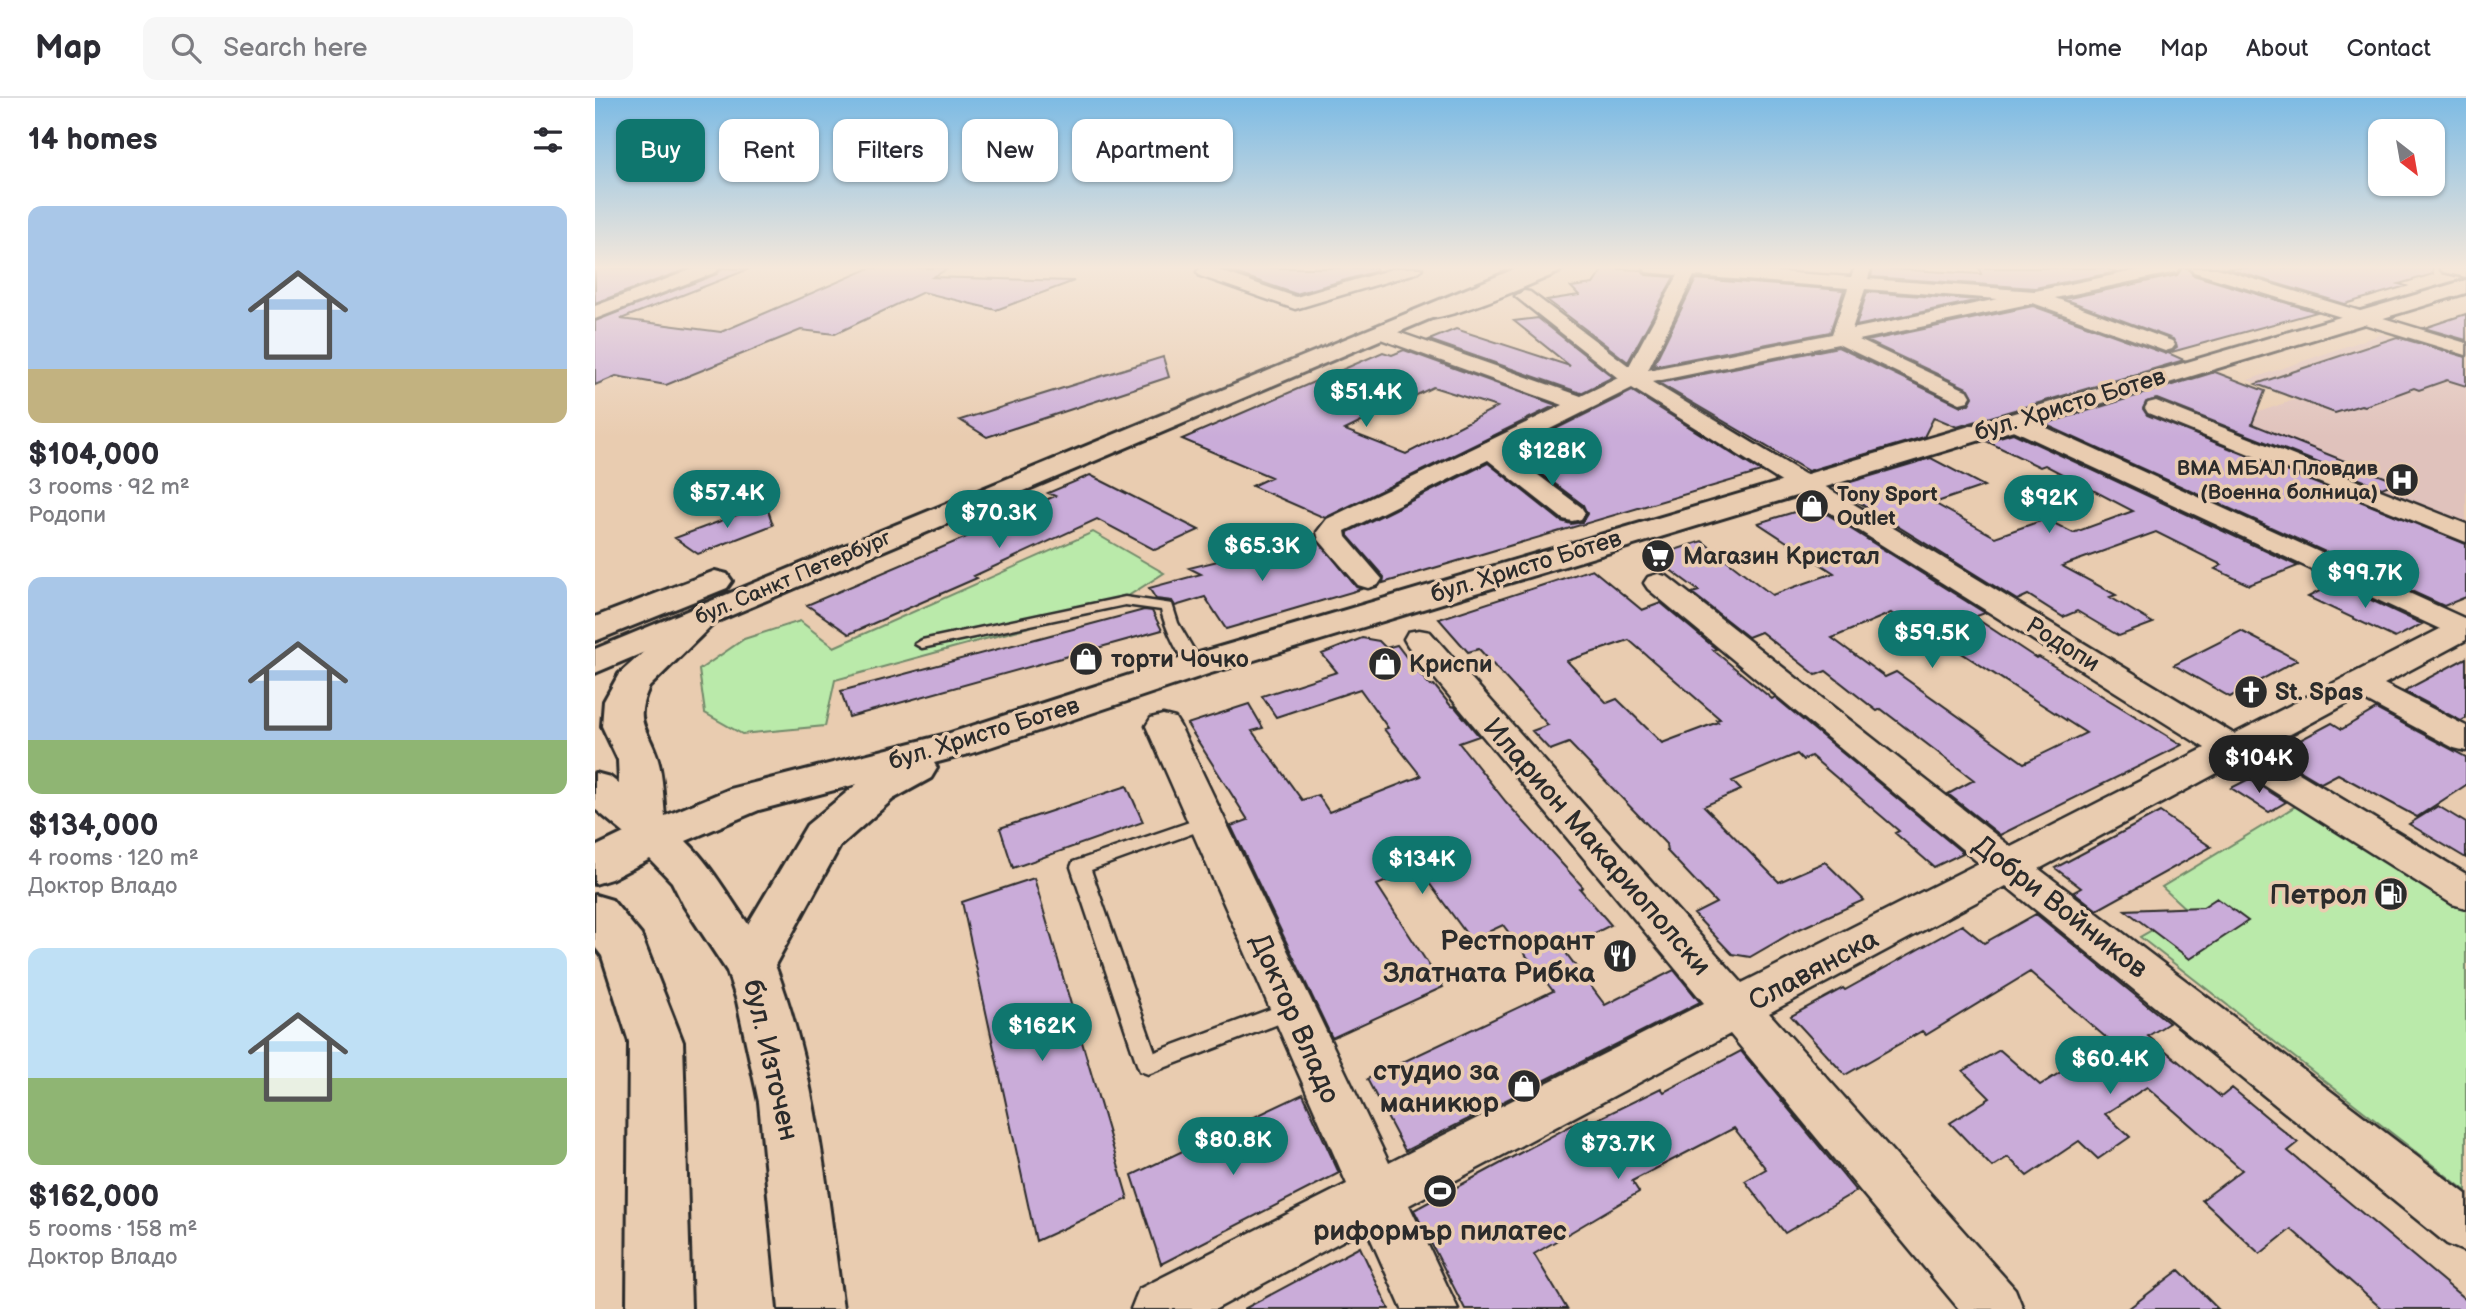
<!DOCTYPE html>
<meta charset="utf-8">
<style>
:root{--surface:#fff;--page:#f7f7f7;--text:#2b2b33;--muted:#7c7c81;--line:#e1e1e2;--accent:#0f766e}
body{margin:0;font-family:"Balsamiq Sans",sans-serif;background:var(--page);color:var(--text);height:100vh;display:flex;flex-direction:column;font-size:26px;white-space:nowrap}
*{box-sizing:border-box;margin:0}
p{font-size:23px;color:var(--muted)}
.icon{flex:none;width:38px;height:38px;fill:none;stroke:currentColor;stroke-width:2;stroke-linecap:round;stroke-linejoin:round}
.map{position:relative;flex:1;overflow:hidden}
.details{display:flex;flex-direction:column;background:var(--surface);width:595px}
.details>*{flex:none}
.guide{position:absolute;left:21px;top:21px;width:665px;height:63px;display:flex;gap:14px}
.needle{width:46px;rotate:149deg}
.tools{position:absolute;left:1773px;top:21px;display:grid;gap:14px}
.tools a{display:grid;place-items:center;width:77px;height:77px;border-radius:14px;background:var(--surface);box-shadow:0 2px 5px #0004;font-size:35px}
.price{position:absolute;translate:-50% -60px;padding:0 16px;border-radius:24px;background:var(--accent);color:#fff;font-size:23px;line-height:46px;filter:drop-shadow(0 2px 4px #0008)}
.price::after{content:'';position:absolute;left:50%;top:42px;width:21px;height:16px;margin-left:-10px;background:inherit;clip-path:polygon(0 0,100% 0,50% 100%)}
.price.current{background:#222;color:#fff}
ul{padding:0;list-style:none}
li{display:grid;align-content:center;gap:14px;height:371px;padding:0 28px}
li span{display:grid;place-items:center;height:217px;border-radius:14px;color:#555}
li>.icon{margin-inline-start:auto}
span .icon{width:126px;height:126px;fill:#fffc;stroke-width:1}
li b{font-size:30px}
h2{display:flex;justify-content:space-between;align-items:center;height:84px;padding:0 28px;font-size:30px}
.chip{padding:0 24px;border-radius:14px;background:var(--surface);box-shadow:0 2px 5px #0004;font-size:24px;line-height:63px}
.chip.current{background:var(--accent);color:#fff}
header{display:flex;align-items:center;gap:42px;box-sizing:border-box;height:98px;padding:0 35px;background:var(--surface);border-bottom:2px solid var(--line)}
header strong{font-size:33px}
nav{display:flex;gap:38px;margin-inline-start:auto;font-size:24px}
.search{width:490px;height:63px;background:var(--page);display:flex;align-items:center;gap:18px;box-sizing:border-box;padding:0 24px;border-radius:14px;color:var(--muted);font-size:26px}
main{display:flex;flex:1;min-height:0}
.map>svg:first-child{display:block}
.built{fill:#e0c2bc}
.green{fill:#baeaaa;stroke:#728a6a;stroke-width:2}
.building{fill:#caacd9;stroke:#2b2b2b;stroke-width:2;fill-rule:evenodd}
.lines{fill:none;stroke-linecap:round;stroke-linejoin:round}
.service-casing{stroke:#2b2b2b;stroke-width:5}
.minor-casing{stroke:#2b2b2b;stroke-width:5}
.secondary-casing{stroke:#2b2b2b;stroke-width:6}
.primary-casing{stroke:#2b2b2b;stroke-width:6}
.service{fill:#e9ccb0;fill-rule:evenodd}
.minor{fill:#e9ccb0;fill-rule:evenodd}
.secondary{fill:#e9ccb0;fill-rule:evenodd}
.primary{fill:#e9ccb0;fill-rule:evenodd}
.labels{text-anchor:middle;stroke-width:7;stroke-linejoin:round;paint-order:stroke}
.far-poi-label{font-size:21px;font-weight:bold;fill:#2b2b2b;stroke:#e9ccb0;text-anchor:end}
.far-street-label{font-size:21px;fill:#2b2b2b;stroke:#e9ccb0}
.street-label{font-size:24px;fill:#2b2b2b;stroke:#e9ccb0}
.poi-label{font-size:24px;font-weight:bold;fill:#2b2b2b;stroke:#e9ccb0;text-anchor:start}
.near-street-label{font-size:28px;fill:#2b2b2b;stroke:#e9ccb0}
.near-poi-label{font-size:28px;font-weight:bold;fill:#2b2b2b;stroke:#e9ccb0;text-anchor:end}
</style>
<header>
<strong>Map</strong>
<div class="search"><svg class="icon" aria-label="search" viewBox="0 0 24 24"><circle cx="10" cy="10" r="6"/><path d="M15 15l6 6"/></svg>Search here</div>
<nav><a>Home</a><a>Map</a><a>About</a><a>Contact</a></nav>
</header>
<main>
<section class="details">
<h2>14 homes<svg class="icon" aria-label="filters" viewBox="0 0 24 24"><path d="M4 7h16M4 17h16"/><circle cx="9" cy="7" r="2"/><circle cx="15" cy="17" r="2"/></svg></h2>
<ul>
<li><span style="background:linear-gradient(#a9c7e8 75%,#c2b280 0)"><svg class="icon" aria-label="home" viewBox="0 0 24 24"><path d="M3 11l9-7 9 7M6 9v11h12V9"/></svg></span><div><b>$104,000</b><p>3 rooms · 92 m²</p><p>Родопи</p></div></li>
<li><span style="background:linear-gradient(#a9c7e8 75%,#8fb573 0)"><svg class="icon" aria-label="home" viewBox="0 0 24 24"><path d="M3 11l9-7 9 7M6 9v11h12V9"/></svg></span><div><b>$134,000</b><p>4 rooms · 120 m²</p><p>Доктор Владо</p></div></li>
<li><span style="background:linear-gradient(#bfe0f5 60%,#8fb573 0)"><svg class="icon" aria-label="home" viewBox="0 0 24 24"><path d="M3 11l9-7 9 7M6 9v11h12V9"/></svg></span><div><b>$162,000</b><p>5 rooms · 158 m²</p><p>Доктор Владо</p></div></li>
</ul>
</section>
<div class="map">
<svg width="1871" height="1211" viewBox="0 0 1871 1211">
<rect width="100%" height="100%" fill="#e9ccb0"/>
<filter id="ink" filterUnits="userSpaceOnUse"><feTurbulence type="fractalNoise" baseFrequency=".0143" numOctaves="2"/><feDisplacementMap in="SourceGraphic" scale="14" xChannelSelector="R" yChannelSelector="G"/><feConvolveMatrix kernelMatrix="1 2 1 2 8 2 1 2 1" color-interpolation-filters="sRGB"/></filter>
<g filter="url(#ink)">
<path class="built" d="M1787,236l84,26v172l-254,-104 85,-29 -49,-19z"/>
<path class="green" d="M498,434l71,41 -47,30 -282,77 -10,46 -83,8 -37,-21 -6,-43 45,-31 56,-18 34,26z
M1709,703l162,101v289l-326,-254 47,-27 -25,-23z"/>
<path class="building" d="M0,170h95l-95,35z
M127,170l27,1 -128,50 100,13 149,-64h79l-16,9 141,4 -78,29 -73,-18 -88,42 -34,-4 -135,55 -50,-9 -21,9v-64l122,-47z
M626,170h155l1,3 -81,23z
M1009,170l38,2 4,5 28,2 -46,85 -81,-62 32,-5 -8,-8 22,-3z
M1278,170l108,6 -2,-6h125l13,4 -82,16 -164,-11z
M1587,170h6l5,7 124,37 -149,41 16,7 -227,67 -23,-10 -10,20 -116,34 -149,-88 179,-36 123,59 8,-2 4,-7 -4,-8 -102,-48 166,-35 133,48 11,-7 -4,-8 -109,-40 113,-24z
M1630,170h207l1,6 -34,10 7,2 -61,18z
M1101,181l148,11 -14,42 -177,34z
M1272,194l112,8 -123,26z
M1871,216v26l-42,-12z
M943,220l75,59 -32,16 -152,-53 27,-11 114,37 -56,-45z
M1802,239l69,20v29l-19,-6 -28,10 -5,-2 -49,18 -4,-1 -26,8 -79,-29z
M809,252l152,55 -231,113 -73,-32 19,-9 -89,-38 201,-87 9,3zM838,289l64,20 -91,47 -61,-24z
M568,259l6,20 -182,60 -27,-17z
M1620,274l50,19 -13,33 145,58 -15,6 -225,-89 -11,3 -3,7 4,6 319,129v53l-22,9 -400,-182z
M1037,293l129,81 -378,111 1,-6 -36,-41v-4l140,-69 73,58 10,3 11,-2 5,-8 -4,-9 -72,-54z
M1418,335l285,133 -49,19 -34,-16 7,-4 -66,-33 -94,34 54,29 -6,2 43,26 -34,13 -42,-25 -14,6 -35,-22 -11,5 -183,-113 97,-29 53,28 -50,17 61,34 51,-18 27,14 60,-22 -88,-46 -5,2 -54,-26z
M495,377l109,55 -44,20 -58,-31 -123,57 3,2 -128,56 -42,-29 162,-69 -2,-1 88,-39 -7,-3z
M171,406l7,21 -75,29 -23,-16z
M1219,408l171,107 -11,4 62,41 3,-1 143,88 -182,90 -52,-41 26,-14 -93,-71 -4,2 -51,-40 -10,4 -55,-43 -13,5 -56,-44 7,-2 -46,-34 49,-16 70,54 62,-22 -76,-50zM1296,515l35,24 6,-3 154,99 -62,30 -128,-91 -11,5 -53,-39z
M721,439l40,50 6,2 -136,40 -21,-32 -30,9 -3,-5 -16,-2 -7,-11 52,-14 -12,-6z
M997,471l50,41 19,-7 55,46 -3,1 59,49 3,-2 188,156 -29,14 -39,-34 4,-2 -88,-75 -8,4 -6,-6 -65,27 9,9 -37,16 75,76 46,-20 39,38 -69,31 -45,26 -18,-3 -38,-40 22,-11 -49,-52 -1,-7 -97,-101 -19,7 -18,-19 16,-6 -69,-76 -11,3 -29,-33zM1034,542l91,79 -4,1 2,2 -56,21 -45,-44 -10,4 -40,-42z
M1740,485l87,41 -27,14 -87,-41z
M549,512l8,1 10,19 -313,87 -8,-26z
M1646,533l56,29 -67,37 -56,-32z
M767,540l17,3 7,7 11,-3 20,26 14,15 3,-1 17,21 4,1 24,29 -20,7 47,59 77,85 -3,2 31,36 -48,24 42,56 69,-35 26,32 -295,149 -38,-72 186,-88 -50,-66 -32,15 -53,-72 -41,17 66,102 -111,51 -101,-212 17,-6 -61,-96 62,-20 14,24 -11,3 50,69 16,-5 11,17 92,-36 -37,-47 4,-1 -28,-39 -84,28 -14,-21 75,-24 -15,-18z
M1871,560v60l-5,3 -57,-30z
M1781,611l90,48v28l-49,32 -79,-43 -17,9 -37,-22 14,-8 -11,-6 45,-24 10,6z
M1654,681l37,23 -17,10 -38,-24z
M532,688l16,36 -130,46 -13,-40z
M1843,708l28,17v35l-57,-34z
M1565,714l51,35 -114,63 -23,-18 7,-4 -26,-20z
M439,780l94,321 -92,42 -74,-339z
M1622,800l31,23 -58,38 -65,-49 78,-3z
M1441,816l133,109 -21,13 73,61 11,-9 66,55 -10,8 178,149v9h-84l-91,-80 -31,25 -58,-54 40,-30 -95,-83 -42,27 25,23 -32,22 -19,-18 -52,35 -19,-19 -16,10 -42,-44 40,-25 -27,-27 37,-21 40,35 70,-44 -80,-69 -104,63 -4,-4 -77,44 -54,-59 52,-28 2,2 117,-65 22,18z
M1146,953l115,140 -71,42 -40,-52 21,-12 -32,-41 -102,53 7,11 -105,62 33,55h-102l-51,-99 173,-93 3,6 71,-35 3,4z
M708,996l36,79 -178,91 -29,-89z
M765,1149l29,62h-145z
M1584,1172l39,39h-90z"/>
<g class="lines">
<g class="service-casing">
<path id="service" d="M530,499l47,7 6,19 25,43 -3,3 -5,2c-13,-4 -31,-47 -34,-61l-36,-5 -203,43 -7,-4 7,-4z
M612,718l6,2 3,4 -3,4 -122,44 64,182 137,-51 7,3 4,6 -4,6 -151,58 -8,-3 -3,-7 -66,-197 2,-5z"/>
</g>
<g class="minor-casing">
<path id="minor" d="M101,170h23l-3,4 -121,47v-13z
M605,170h12l84,29 100,-29h26l-3,4 -124,37 -95,-33 -3,-4z
M1049,170h72l135,9 4,-9h16l-3,11 167,12 114,-23h30l-2,4 -6,1 -116,25 117,43 3,4 -3,4 -7,2 -132,-48 -174,37 109,51 3,5 -3,5 -8,2 -122,-59 -186,38 582,352 206,-105 -433,-202 -3,-5 3,-5h16l443,202v21l-82,44 82,42v25l-12,-3 -95,-51 -98,53 205,124v34l-14,-4 -220,-139 -193,104 427,325v58l-19,-8 -441,-358 -237,127 246,276 8,20h-64l-229,-275 -321,171 49,104h-56l-36,-81 -150,81h-85l8,-20 208,-105 -201,-458 5,-8 12,-3 12,3 5,8 209,437 315,-160 -296,-357 -4,-7 4,-7 11,-2 11,2 312,351 237,-120 -331,-274 -4,-6 4,-6 10,-3 10,3 343,270 194,-99 -573,-360 -126,63 75,56 4,6 -4,6 -9,2 -9,-2 -75,-59 -143,71 1,6 36,42 -4,6 -10,3 -10,-3 -39,-45 -2,-8 10,-13 236,-114 -188,-68 -3,-4 3,-4h14l192,67 37,-18 -103,-82 9,-5 6,1 99,74 49,-91 -32,-3zM1099,178l154,12 -16,46 -184,36zM1270,191l133,10 -146,30z
M1596,170h26l249,75v12l-272,-83z
M1845,170h26v9l-23,-5z
M1561,303l310,123v18l-318,-129 -3,-5 3,-5z"/>
</g>
<g class="secondary-casing">
<path id="secondary" d="M922,170h26l-3,4 -945,401v-24z
M120,473l12,3 5,7 -5,7 -132,53v-24z"/>
</g>
<g class="primary-casing">
<path id="primary" d="M941,170h26l-3,4c-25,11 -115,51 -137,46l-3,-5 3,-5z
M1871,182v13l-1258,381 -236,79 -38,10 3,5 -6,10 -38,21 -53,47 -65,119c42,110 52,228 68,344h-64l-20,-207 -22,-101 -10,-30 -43,-65 -12,-24 -22,-23 -39,20 -16,5v-37l29,-14 -29,-24v-36l15,4 9,7 -1,-24 -16,-34 2,-25 15,-27 76,-68 12,-3 12,3 5,7 -75,74c-17,37 0,41 9,73 5,17 5,38 7,56l65,-27 217,-55 235,-76zM262,686l-50,41 -59,99c-20,-28 -37,-59 -62,-83l73,-31z
M0,797l17,5 29,35 42,107 8,267h-64l2,-267 -27,-86 -7,-9z"/>
</g>
<use href="#service" class="service"/>
<use href="#minor" class="minor"/>
<use href="#secondary" class="secondary"/>
<use href="#primary" class="primary"/>
</g>
</g>
<linearGradient id="sky" x2="0" y2="1"><stop stop-color="#7dbbe4"/><stop offset="0.5" stop-color="#f5e8db"/><stop offset="1" stop-color="#f5e8db" stop-opacity="0"/></linearGradient>
<rect width="1871" height="339" fill="url(#sky)"/>
<defs>
<g id="hospital-disc" transform="scale(1.75)"><circle r="9.5" fill="#2b2b2b" stroke="#e9ccb0"/><path d="M-5-5h3v3.5h4V-5h3V5h-3V1.5h-4V5h-3Z" fill="#fff"/></g>
<g id="shop-disc" transform="scale(1.75)"><circle r="9.5" fill="#2b2b2b" stroke="#e9ccb0"/><path d="M-5-2.5h2.3a2.7 3.5 0 0 1 5.4 0H5L5.5 6h-11ZM-1.5-2.5h3a1.5 2.3 0 0 0-3 0Z" fill="#fff"/></g>
<g id="supermarket-disc" transform="scale(1.75)"><circle r="9.5" fill="#2b2b2b" stroke="#e9ccb0"/><path d="M-6-5.5h2.5l.6 2H6L4.5 2H-2.5L-4.4-4H-6ZM-1.5 3.2a1.3 1.3 0 1 0 .1 0ZM3 3.2a1.3 1.3 0 1 0 .1 0Z" fill="#fff"/></g>
<g id="church-disc" transform="scale(1.75)"><circle r="9.5" fill="#2b2b2b" stroke="#e9ccb0"/><path d="M-1.2-6h2.4v3.5h3.3v2.4h-3.3V6h-2.4V-.1h-3.3v-2.4h3.3Z" fill="#fff"/></g>
<g id="fuel-disc" transform="scale(1.75)"><circle r="9.5" fill="#2b2b2b" stroke="#e9ccb0"/><path d="M-5.5-6h7V0h2V4h1.3V-2.5L3-4.5l.8-.8L6-3V5H2.5V1h-1V6h-7ZM-4.2-4.7v3.2H.2V-4.7Z" fill="#fff"/></g>
<g id="restaurant-disc" transform="scale(1.75)"><circle r="9.5" fill="#2b2b2b" stroke="#e9ccb0"/><path d="M-5-6h1v4h1v-4h1v4h1v-4h1v5L-1.5 .5V6h-2V.5L-5-1ZM5-6V6H3V1.5H1.5Q1.5-4 5-6Z" fill="#fff"/></g>
<g id="stadium-disc" transform="scale(1.75)"><circle r="9.5" fill="#2b2b2b" stroke="#e9ccb0"/><path d="M0-5a6.5 5 0 1 0 0 10a6.5 5 0 1 0 0-10ZM-3.5-1.8h7v3.6h-7Z" fill="#fff"/></g>
</defs>
<g fill-rule="evenodd">
<use href="#hospital-disc" x="1807" y="382"/>
<use href="#shop-disc" x="1217" y="408"/>
<use href="#supermarket-disc" x="1063" y="458"/>
<use href="#shop-disc" x="491" y="561"/>
<use href="#shop-disc" x="790" y="566"/>
<use href="#church-disc" x="1656" y="594"/>
<use href="#fuel-disc" x="1796" y="796"/>
<use href="#restaurant-disc" x="1025" y="858"/>
<use href="#shop-disc" x="929" y="988"/>
<use href="#stadium-disc" x="845" y="1093"/>
</g>
<g class="labels">
<g class="far-poi-label">
<text x="1783" y="377">ВМА МБАЛ Пловдив<tspan x="1783" dy="24">(Военна болница)</tspan></text>
<text x="1242" y="403" text-anchor="start">Tony Sport<tspan x="1242" dy="24">Outlet</tspan></text>
</g>
<g class="far-street-label">
<text transform="translate(198 479) rotate(-23)" y="7">бул. Санкт Петербург</text>
</g>
<g class="street-label">
<text transform="translate(1475 306) rotate(-17)" y="8">бул. Христо Ботев</text>
<text transform="translate(931 468) rotate(-17)" y="8">бул. Христо Ботев</text>
<text transform="translate(1468 546) rotate(32)" y="8">Родопи</text>
<text transform="translate(389 635) rotate(-17)" y="8">бул. Христо Ботев</text>
</g>
<g class="poi-label">
<text x="1088" y="466">Магазин Кристал</text>
<text x="516" y="569">торти Чочко</text>
<text x="814" y="574">Криспи</text>
<text x="1680" y="602">St. Spas</text>
</g>
<g class="near-street-label">
<text transform="translate(1003 748) rotate(49)" y="10">Иларион Макариополски</text>
<text transform="translate(1466 808) rotate(38)" y="10">Добри Войников</text>
<text transform="translate(1218 871) rotate(-28)" y="10">Славянска</text>
<text transform="translate(701 920) rotate(66)" y="10">Доктор Владо</text>
<text transform="translate(177 962) rotate(77)" y="10">бул. Източен</text>
</g>
<g class="near-poi-label">
<text x="1772" y="806">Петрол</text>
<text x="1000" y="852">Рестпорант<tspan x="1000" dy="32">Златната Рибка</tspan></text>
<text x="904" y="982">студио за<tspan x="904" dy="32">маникюр</tspan></text>
<text x="845" y="1142" text-anchor="middle">риформър пилатес</text>
</g>
</g>
</svg>
<div class="tools">
<a><svg class="needle" viewBox="-14 -14 28 28"><path d="M0-13l5 13h-10z" fill="#e53935"/><path d="M0 13l5-13h-10z" fill="#7c7c81"/></svg></a>
</div>
<b class="price" style="left:771px;top:331px">$51.4K</b>
<b class="price" style="left:957px;top:390px">$128K</b>
<b class="price" style="left:132px;top:432px">$57.4K</b>
<b class="price" style="left:1454px;top:437px">$92K</b>
<b class="price" style="left:404px;top:452px">$70.3K</b>
<b class="price" style="left:667px;top:485px">$65.3K</b>
<b class="price" style="left:1770px;top:512px">$99.7K</b>
<b class="price" style="left:1337px;top:572px">$59.5K</b>
<b class="price current" style="left:1664px;top:697px">$104K</b>
<b class="price" style="left:827px;top:798px">$134K</b>
<b class="price" style="left:447px;top:965px">$162K</b>
<b class="price" style="left:1515px;top:998px">$60.4K</b>
<b class="price" style="left:638px;top:1079px">$80.8K</b>
<b class="price" style="left:1023px;top:1083px">$73.7K</b>
<div class="guide">
<a class="chip current">Buy</a>
<a class="chip">Rent</a>
<a class="chip">Filters</a>
<a class="chip">New</a>
<a class="chip">Apartment</a>
</div>
</div>
</main>
